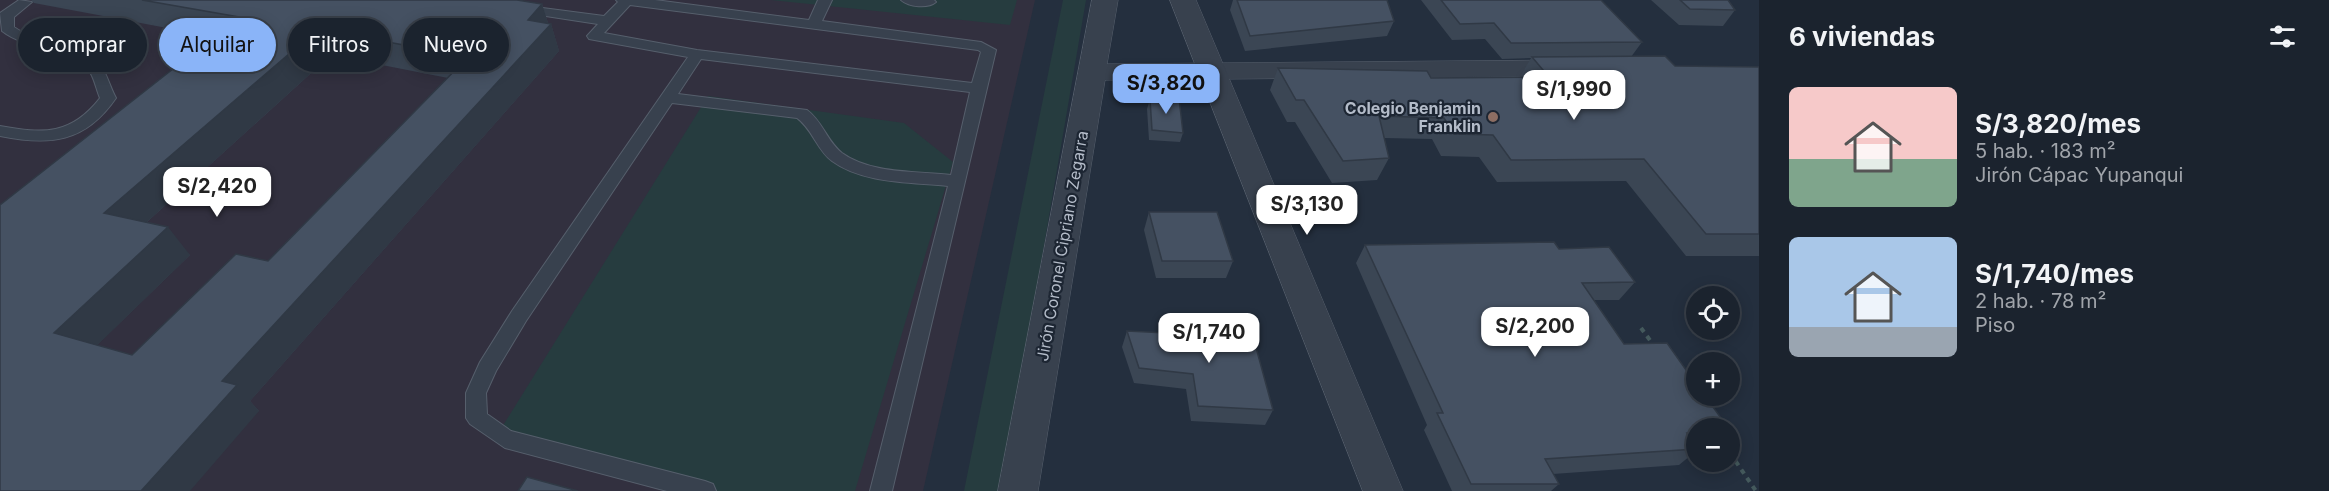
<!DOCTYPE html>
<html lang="es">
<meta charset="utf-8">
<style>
:root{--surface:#1b232e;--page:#282f3a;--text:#f1f3f6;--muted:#a0a4aa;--line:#39404a;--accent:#8ab4f8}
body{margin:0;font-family:Inter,sans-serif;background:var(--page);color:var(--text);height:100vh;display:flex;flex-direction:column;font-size:22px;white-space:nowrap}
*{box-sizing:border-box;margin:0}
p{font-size:20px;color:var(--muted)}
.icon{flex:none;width:33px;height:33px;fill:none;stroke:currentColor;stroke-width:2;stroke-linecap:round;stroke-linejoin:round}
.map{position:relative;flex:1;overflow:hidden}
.side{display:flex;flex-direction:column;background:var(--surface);width:570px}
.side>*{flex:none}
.banner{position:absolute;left:18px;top:18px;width:570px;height:54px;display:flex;gap:12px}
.controls{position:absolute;left:1686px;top:286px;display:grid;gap:12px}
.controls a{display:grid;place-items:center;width:54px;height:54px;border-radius:50%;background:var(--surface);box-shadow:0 3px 15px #0003,0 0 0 2px var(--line);font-size:30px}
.price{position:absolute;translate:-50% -51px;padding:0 14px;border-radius:12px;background:#fff;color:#222;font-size:20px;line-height:39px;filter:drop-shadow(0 2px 3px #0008)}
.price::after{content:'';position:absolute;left:50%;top:36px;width:18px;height:14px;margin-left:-9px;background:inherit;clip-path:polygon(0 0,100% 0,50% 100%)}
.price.active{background:var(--accent);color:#111}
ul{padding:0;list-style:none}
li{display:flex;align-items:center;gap:18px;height:150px;padding:0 30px}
li span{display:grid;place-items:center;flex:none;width:168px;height:120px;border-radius:9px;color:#555}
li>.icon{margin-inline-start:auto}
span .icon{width:72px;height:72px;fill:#fffc;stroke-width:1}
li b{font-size:26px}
h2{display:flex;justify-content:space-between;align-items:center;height:72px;padding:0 30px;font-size:26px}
.chip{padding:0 21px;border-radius:27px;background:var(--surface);box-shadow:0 3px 15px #0003,0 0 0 2px var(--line);font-size:21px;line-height:54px}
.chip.active{background:var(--accent);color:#111}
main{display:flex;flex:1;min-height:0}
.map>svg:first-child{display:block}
.medical{fill:#32303f}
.green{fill:#263c3f}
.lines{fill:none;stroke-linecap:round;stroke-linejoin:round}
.service-casing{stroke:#565f6c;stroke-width:2}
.minor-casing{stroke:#565f6c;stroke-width:1}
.tertiary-casing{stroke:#565f6c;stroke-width:1}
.path{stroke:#44595c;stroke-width:4;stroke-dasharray:5 5;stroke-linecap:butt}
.service{fill:#38414e;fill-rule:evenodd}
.minor{fill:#38414e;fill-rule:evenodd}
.tertiary{fill:#38414e;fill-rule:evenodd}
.wall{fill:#3b4654;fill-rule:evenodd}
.shaded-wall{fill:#303945}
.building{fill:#455162;stroke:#303945;stroke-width:1.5;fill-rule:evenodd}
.education-dot{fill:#8d6e63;stroke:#1d2633;stroke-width:2}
.labels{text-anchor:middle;stroke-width:4.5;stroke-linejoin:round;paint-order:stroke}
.poi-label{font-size:16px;font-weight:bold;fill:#b4bcc9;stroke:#1d2633;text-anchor:end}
.street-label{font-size:16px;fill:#b4bcc9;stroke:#1d2633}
</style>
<main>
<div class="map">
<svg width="1759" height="491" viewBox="0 0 1759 491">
<rect width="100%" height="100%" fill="#242f3e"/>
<path class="medical" d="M0,0h1035l-112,491h-923z"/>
<path class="green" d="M771,0h246l-7,25z
M1063,0h23l-84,491h-38z
M708,96l196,27 49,39 -98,329h-148l-208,-59z"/>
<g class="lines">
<g class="service-casing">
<path id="service" d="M19,0l13,2 -18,15v10c24,18 67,13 86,37 7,10 10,23 16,34 -31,45 -66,48 -116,38v-10c44,8 71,9 100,-28 -4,-9 -6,-23 -13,-30 -17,-19 -61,-18 -85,-37l-2,-18z
M481,0l123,16 14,-14 -2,-2h39l154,20 9,-20h14l-10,21 159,21 15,8 -104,441h-22l78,-305c-36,-4 -85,-2 -116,-25 -15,-11 -19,-31 -35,-43l-125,-15 -146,218 -30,50 -10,22 1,21 24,17 194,50 8,3 3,7h-49l-162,-43 -35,-24 -4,-6v-25l14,-31 32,-51 176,-254 -99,-18 -2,-3 11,-12 -104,-16zM630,5l348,45 3,2 -9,31 -275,-33 -93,-17zM701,59l269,33 -19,83c-34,-4 -80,-1 -109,-22 -15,-12 -19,-31 -35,-43l-129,-16z
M901,0h33l2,2c-8,7 -27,5 -35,-2z"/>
</g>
<g class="minor-casing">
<path id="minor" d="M1092,0h26l-11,64 464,-4 10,2 4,6 -4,6 -10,2 -466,4 -67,411h-40z"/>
</g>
<g class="tertiary-casing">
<path id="tertiary" d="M1170,0h26l207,491h-40z"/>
</g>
<path class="path" d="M1641,328l14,19
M1730,453l26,38"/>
<use href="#service" class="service"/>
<use href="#minor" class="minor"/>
<use href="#tertiary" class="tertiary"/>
</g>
<path class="wall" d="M31,0h486l25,4 6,19 3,1 8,27 -309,350 9,10 -259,80 215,-454 -181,-34zM331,55l117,23 -180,183 -136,94 -35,-10 93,-90 -43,-33z
M1233,0h154l7,21 -7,15 -142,15 -15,-41z
M1421,0h180l41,42 -11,15 44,9 84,1v189h-73l-60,-75 -129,1 -18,-25 -38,-1 -9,-17 -48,-1 5,20 -12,22 -45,3 -37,-61h-8l-17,-32 8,-22 153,10 89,-1 11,-19 -29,1 -17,-20 -33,1z
M1651,0h77l7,10 -12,16 -44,-1z
M1150,99l33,34 -3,9 -31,-2 -2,-31z
M1149,212l84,49 -7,17h-70l-12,-48z
M1365,245l194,4 76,33 -16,18h-25l30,44 72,85v22l-17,14 -126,9 6,10 -8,7h-99l-28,-61 3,-5 -71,-162z
M1185,325l88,85 -8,15 -74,-4 -5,-32 -52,-6 -12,-36 5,-16 54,3z"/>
<path class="shaded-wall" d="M542,4l7,22 2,-2 8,27 -309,350 9,10 -69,80h-49l81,-110z
M318,29l13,26 -204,185 -23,-27z
M168,227l22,28 -108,105 -28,-27z"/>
<path class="building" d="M142,0h375l25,4 -14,16 23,4 -329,357 15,4 -96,106h-141v-286l239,-188zM318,29l150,28 -200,204 -32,-7 -104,101 -78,-22 114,-106 -64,-14z
M1237,0h150l7,21 -144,15z
M1441,0h160l41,42 -131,1 -17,-20 -34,1z
M1680,0h48l7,10 -45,-1z
M1665,56l10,10 84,1v167h-53l-62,-75 -133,1 -18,-25 -39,-1 -10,-16 -65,-2 10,42 -46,3 -39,-61h-8l-18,-32 149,3 4,7 118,-1 -17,-20z
M1179,98l4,35 -31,-3 -2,-31z
M1149,212h68l16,49h-71z
M1554,242l5,7 50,-2 26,35 -53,1 42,61 43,-1 29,41v12h9l24,33h-33v3l-9,1 9,13v3l-151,10 14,25h-88l-34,-71h6l-78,-168z
M1185,325l66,4 22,81 -75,-4 -5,-32 -54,-6 -12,-37 59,3z
M527,477l51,14h-60z"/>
<circle class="education-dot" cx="1493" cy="117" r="6"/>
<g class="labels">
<g class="poi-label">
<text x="1481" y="114">Colegio Benjamin<tspan x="1481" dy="18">Franklin</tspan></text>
</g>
<g class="street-label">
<text transform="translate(1062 246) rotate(-80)" y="6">Jirón Coronel Cipriano Zegarra</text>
</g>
</g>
</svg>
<div class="controls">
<a><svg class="icon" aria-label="locate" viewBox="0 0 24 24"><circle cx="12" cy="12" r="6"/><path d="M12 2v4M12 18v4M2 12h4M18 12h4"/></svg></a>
<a>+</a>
<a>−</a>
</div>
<b class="price active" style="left:1166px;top:115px">S/3,820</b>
<b class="price" style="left:1574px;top:121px">S/1,990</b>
<b class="price" style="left:217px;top:218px">S/2,420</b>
<b class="price" style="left:1307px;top:236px">S/3,130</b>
<b class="price" style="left:1535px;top:358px">S/2,200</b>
<b class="price" style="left:1209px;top:364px">S/1,740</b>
<div class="banner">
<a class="chip">Comprar</a>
<a class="chip active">Alquilar</a>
<a class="chip">Filtros</a>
<a class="chip">Nuevo</a>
</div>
</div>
<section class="side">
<h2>6 viviendas<svg class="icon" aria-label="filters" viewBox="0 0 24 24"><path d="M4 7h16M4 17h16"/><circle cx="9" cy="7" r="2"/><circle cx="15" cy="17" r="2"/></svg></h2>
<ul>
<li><span style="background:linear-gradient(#f6c9c9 60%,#7fa58c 0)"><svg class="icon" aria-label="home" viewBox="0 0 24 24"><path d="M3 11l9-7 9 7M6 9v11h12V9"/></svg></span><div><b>S/3,820/mes</b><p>5 hab. · 183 m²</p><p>Jirón Cápac Yupanqui</p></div></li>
<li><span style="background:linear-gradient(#a9c7e8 75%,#9aa5b1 0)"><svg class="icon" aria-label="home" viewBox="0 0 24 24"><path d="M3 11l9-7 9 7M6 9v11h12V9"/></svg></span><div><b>S/1,740/mes</b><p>2 hab. · 78 m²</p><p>Piso</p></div></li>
</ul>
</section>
</main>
